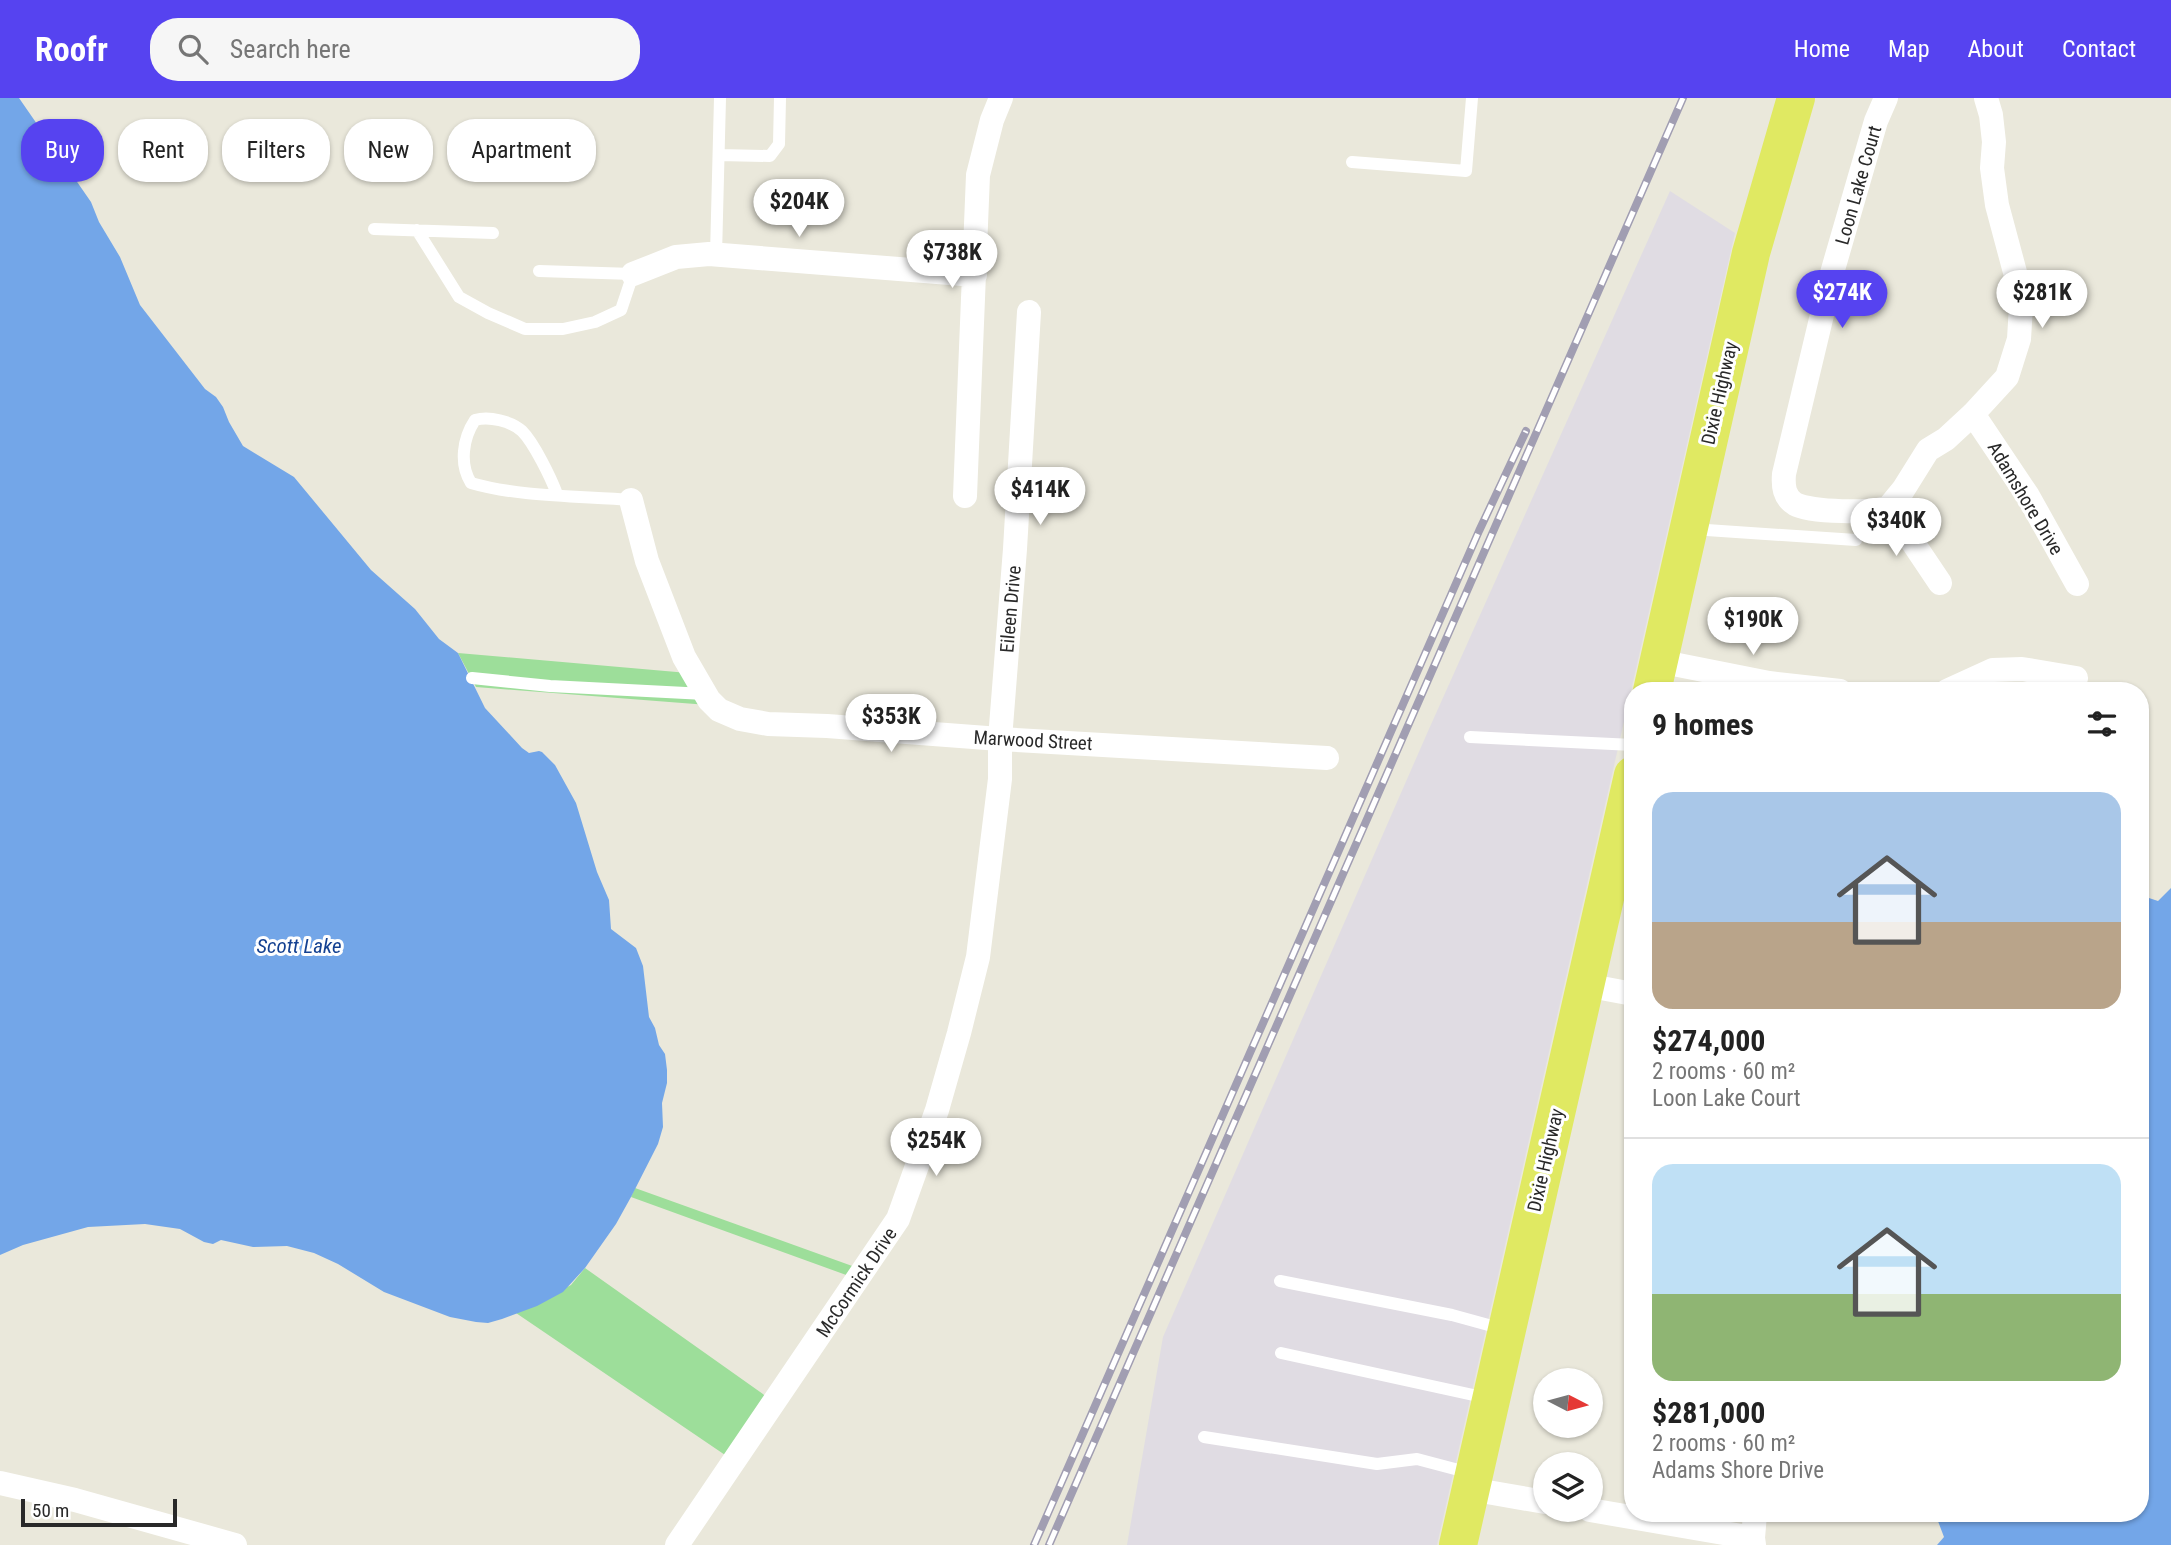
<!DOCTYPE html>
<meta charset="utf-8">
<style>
:root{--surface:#fff;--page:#f6f6f6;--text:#222;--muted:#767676;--line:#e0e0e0;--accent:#5643f0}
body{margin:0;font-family:"Roboto Condensed",sans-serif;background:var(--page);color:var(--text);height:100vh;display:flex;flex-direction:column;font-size:26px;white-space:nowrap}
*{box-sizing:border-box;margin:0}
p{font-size:23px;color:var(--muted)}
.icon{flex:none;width:38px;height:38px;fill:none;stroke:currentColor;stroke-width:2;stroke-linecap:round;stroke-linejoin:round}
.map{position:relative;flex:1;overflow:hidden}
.sheet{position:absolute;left:1624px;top:584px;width:525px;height:840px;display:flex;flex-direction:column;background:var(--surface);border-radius:28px;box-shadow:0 2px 5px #0004}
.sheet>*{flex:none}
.banner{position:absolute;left:21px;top:21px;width:665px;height:63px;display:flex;gap:14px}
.needle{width:46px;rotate:96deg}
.controls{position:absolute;left:1533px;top:1270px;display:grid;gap:14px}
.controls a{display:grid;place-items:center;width:70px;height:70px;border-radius:50%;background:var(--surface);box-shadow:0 2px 5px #0004;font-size:35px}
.scale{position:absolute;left:21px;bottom:18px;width:156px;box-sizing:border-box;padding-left:7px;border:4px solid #292929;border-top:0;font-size:19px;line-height:24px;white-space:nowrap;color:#292929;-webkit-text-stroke:5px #fff;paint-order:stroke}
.price{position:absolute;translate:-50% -60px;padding:0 16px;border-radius:24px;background:#fff;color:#222;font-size:23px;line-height:46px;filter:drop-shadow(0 2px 4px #0008)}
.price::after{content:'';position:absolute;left:50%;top:42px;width:21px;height:16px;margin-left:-10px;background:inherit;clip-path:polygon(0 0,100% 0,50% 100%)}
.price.active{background:var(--accent);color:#fff}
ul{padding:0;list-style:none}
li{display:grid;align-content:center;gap:14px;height:371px;padding:0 28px}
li+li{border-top:2px solid var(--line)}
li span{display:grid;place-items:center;height:217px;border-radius:21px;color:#555}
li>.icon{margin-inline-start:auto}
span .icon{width:126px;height:126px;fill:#fffc;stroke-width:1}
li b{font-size:30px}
h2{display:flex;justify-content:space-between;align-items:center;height:84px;padding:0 28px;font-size:30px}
.chip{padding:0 24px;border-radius:28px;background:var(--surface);box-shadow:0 2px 5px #0004;font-size:24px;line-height:63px}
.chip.active{background:var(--accent);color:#fff}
header{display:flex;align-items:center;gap:42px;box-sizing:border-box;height:98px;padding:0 35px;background:var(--accent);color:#fff}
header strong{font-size:33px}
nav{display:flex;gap:38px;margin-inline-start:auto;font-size:24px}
.search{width:490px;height:63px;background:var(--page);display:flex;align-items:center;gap:18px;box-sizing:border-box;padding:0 24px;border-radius:28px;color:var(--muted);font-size:26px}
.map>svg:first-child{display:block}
.industrial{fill:#e0dce3}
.green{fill:#9dde9a}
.water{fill:#73a6e8}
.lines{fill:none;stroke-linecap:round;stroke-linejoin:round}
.lane{stroke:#fff;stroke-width:12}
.street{stroke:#fff;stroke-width:24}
.primary{stroke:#e0e962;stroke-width:38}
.rail-casing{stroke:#a19eb2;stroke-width:8}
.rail{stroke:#fff;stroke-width:5;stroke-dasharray:16;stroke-linecap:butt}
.labels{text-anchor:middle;stroke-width:6;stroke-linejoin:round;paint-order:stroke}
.street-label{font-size:19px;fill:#292929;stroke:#fff}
.water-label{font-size:21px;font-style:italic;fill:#144191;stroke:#fff}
</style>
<header>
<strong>Roofr</strong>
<div class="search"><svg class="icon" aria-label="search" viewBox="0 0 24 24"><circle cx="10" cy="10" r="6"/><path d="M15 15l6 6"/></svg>Search here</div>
<nav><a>Home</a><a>Map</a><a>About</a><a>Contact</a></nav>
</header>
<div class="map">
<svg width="2171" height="1447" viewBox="0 0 2171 1447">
<rect width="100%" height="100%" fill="#eae8db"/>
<path class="industrial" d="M1670,93l65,42 -298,1312h-310l36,-208 266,-608z"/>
<path class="green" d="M458,555l230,20 20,32 -232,-18z
M635,1090l220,79 -6,9 -218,-79z
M585,1170l182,129 -39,60 -212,-144 55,-28z"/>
<path class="water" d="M0,0h19l72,104 8,20 21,35 20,48 65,84 11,8 7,10 6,15 14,24 51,31 77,93 44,39 24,30 19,14 27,55 37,40 7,5 10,-2 3,1 13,13 21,38 21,69 12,28 2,29 25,19 7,18 6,51 6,11 4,17 6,9 2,16v13l-5,20 1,24 -5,17 -27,53 -15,27 -31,44 -22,24 -26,14 -35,13 -14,4 -12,-1 -26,-5 -66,-25 -46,-28 -24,-11 -27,-7 -34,1 -32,-7 -8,4 -9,-2 -24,-13 -35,-5 -57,3 -65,18 -23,10z
M2171,790v657h-234l7,-8 -8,-21 8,1v-3h196v-619l18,6z"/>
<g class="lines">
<path class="lane" d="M719,57l51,1 9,-12 1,-46
M1352,64l114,9 6,-73
M374,131l119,4
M417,132l42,67 29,16 37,16h38l32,-7 26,-12 12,-36 -94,-3
M716,157l4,-157
M557,396c-6,-16 -23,-51 -35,-63 -11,-10 -33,-15 -47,-11 -12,18 -16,44 -4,63 48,14 110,13 160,17
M1692,431l164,11
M472,580l78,8 155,8
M1470,639l163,8
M1280,1183l172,34 51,14
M1281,1255l206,45
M1204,1339l173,27 40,-5 53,14"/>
<path class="street" d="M1886,0l-10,23 -44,152 -48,201c-1,12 0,23 11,30 14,8 80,10 94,3
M633,176l43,-17 33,-3 266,21
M1973,316l55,82 49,88
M965,398l13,-321 14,-55 9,-22
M631,402l16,61 37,96 25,43 10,10 21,9 28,5 59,2 173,13 327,19
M1889,409l14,-17 25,-40 18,-11 27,-25 34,-37 12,-38 2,-33 -5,-30 -19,-71 -5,-37 2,-26 -3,-27 -5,-17
M1889,409l51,76
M1658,563l111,22 71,8
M1947,593l46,-21 29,-1 54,9
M1585,887l48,9
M0,1385l75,17 160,45
M1470,1391l75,13
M1590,1412l163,28 1,7
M1753,1440l2,-24
M677,1447l221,-326 39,-109 22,-77 19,-76 22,-178v-40l15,-190 14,-237"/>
<path class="primary" d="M1652,593l99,-438 45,-155
M1458,1447l175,-770"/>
<g class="rail-casing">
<path id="rail" d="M1034,1447l445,-1014 47,-100
M1049,1447l634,-1447"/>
</g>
<use href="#rail" class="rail"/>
</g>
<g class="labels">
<g class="street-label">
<text transform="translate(1858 87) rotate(-74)" y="7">Loon Lake Court</text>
<text transform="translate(1719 295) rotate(-77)" y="7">Dixie Highway</text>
<text transform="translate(2026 400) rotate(59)" y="7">Adamshore Drive</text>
<text transform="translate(1010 511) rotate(-85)" y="7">Eileen Drive</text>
<text transform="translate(1033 642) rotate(3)" y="7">Marwood Street</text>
<text transform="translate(1545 1062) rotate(-77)" y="7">Dixie Highway</text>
<text transform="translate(856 1184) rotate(-56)" y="7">McCormick Drive</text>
</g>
<g class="water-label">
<text x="299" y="855">Scott Lake</text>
</g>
</g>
</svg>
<div class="controls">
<a><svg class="needle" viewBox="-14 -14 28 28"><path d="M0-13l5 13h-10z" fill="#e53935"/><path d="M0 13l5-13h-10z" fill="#767676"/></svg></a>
<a><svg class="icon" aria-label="layers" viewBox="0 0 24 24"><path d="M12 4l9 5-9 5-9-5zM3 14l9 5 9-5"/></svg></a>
</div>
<div class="scale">50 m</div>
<b class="price" style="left:799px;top:141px">$204K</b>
<b class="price" style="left:952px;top:192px">$738K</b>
<b class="price active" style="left:1842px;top:232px">$274K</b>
<b class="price" style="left:2042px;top:232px">$281K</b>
<b class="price" style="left:1040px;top:429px">$414K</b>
<b class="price" style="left:1896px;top:460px">$340K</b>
<b class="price" style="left:1753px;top:559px">$190K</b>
<b class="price" style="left:891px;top:656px">$353K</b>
<b class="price" style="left:936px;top:1080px">$254K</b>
<div class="banner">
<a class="chip active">Buy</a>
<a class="chip">Rent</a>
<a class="chip">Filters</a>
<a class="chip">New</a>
<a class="chip">Apartment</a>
</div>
<section class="sheet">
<h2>9 homes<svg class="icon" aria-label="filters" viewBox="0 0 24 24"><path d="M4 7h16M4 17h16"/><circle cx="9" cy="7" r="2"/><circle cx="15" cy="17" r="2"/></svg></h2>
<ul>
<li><span style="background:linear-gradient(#a9c7e8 60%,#b9a48a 0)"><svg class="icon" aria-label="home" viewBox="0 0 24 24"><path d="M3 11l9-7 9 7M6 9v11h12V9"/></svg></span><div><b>$274,000</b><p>2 rooms · 60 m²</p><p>Loon Lake Court</p></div></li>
<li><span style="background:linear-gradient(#bfe0f5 60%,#8fb573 0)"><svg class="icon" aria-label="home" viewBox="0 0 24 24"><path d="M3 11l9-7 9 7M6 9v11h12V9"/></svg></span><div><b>$281,000</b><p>2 rooms · 60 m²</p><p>Adams Shore Drive</p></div></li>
</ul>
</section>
</div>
